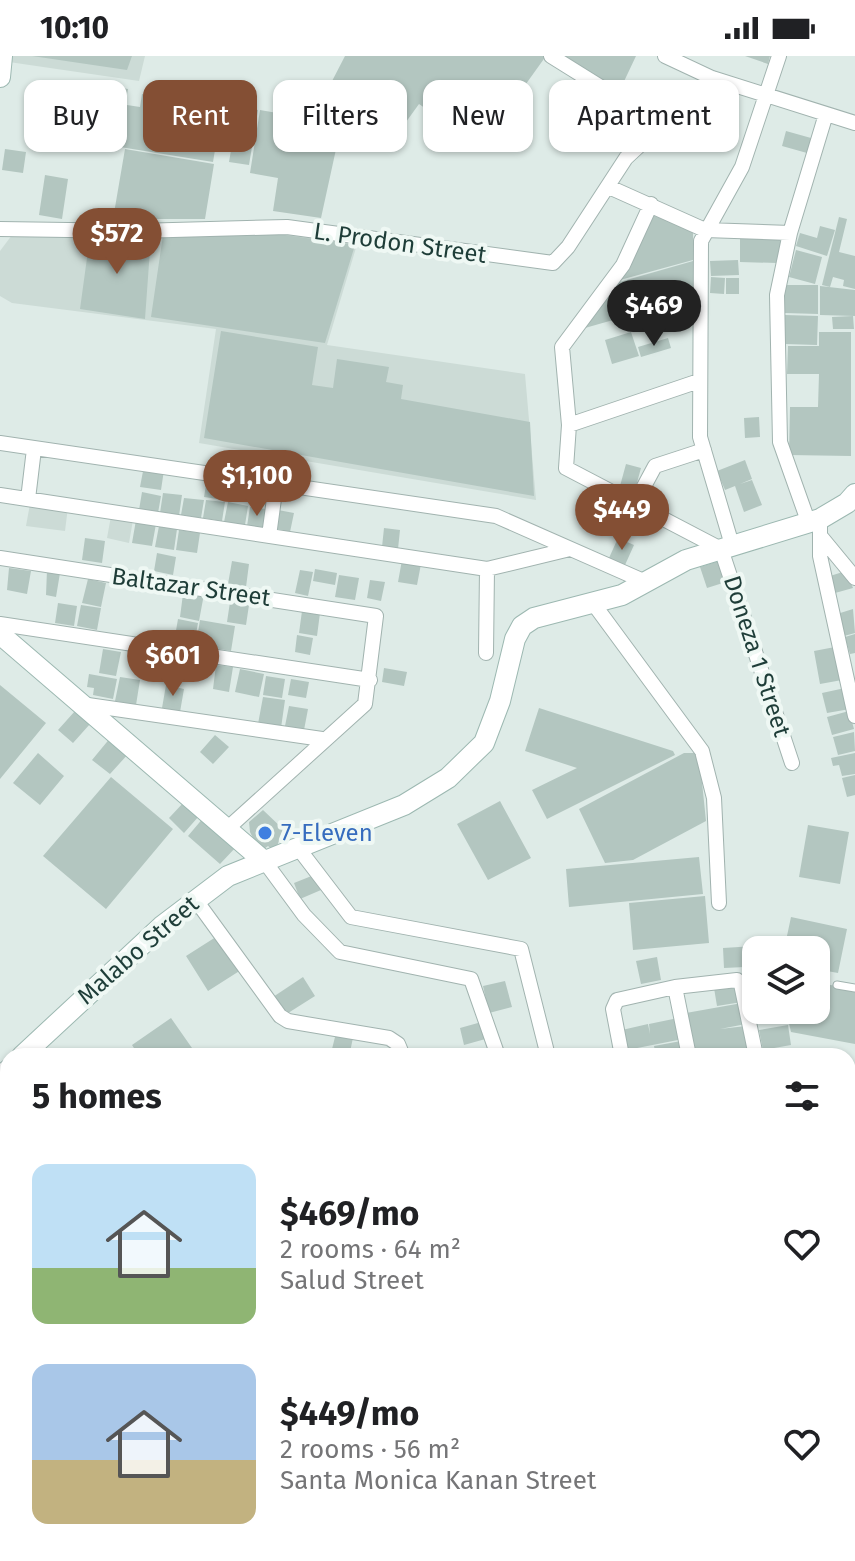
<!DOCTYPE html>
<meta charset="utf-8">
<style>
:root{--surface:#fff;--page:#f2f2f2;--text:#202124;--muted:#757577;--accent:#844f34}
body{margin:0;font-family:"Fira Sans",sans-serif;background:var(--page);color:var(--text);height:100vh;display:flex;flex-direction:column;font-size:30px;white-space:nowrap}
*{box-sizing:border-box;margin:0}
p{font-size:26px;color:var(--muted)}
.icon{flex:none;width:44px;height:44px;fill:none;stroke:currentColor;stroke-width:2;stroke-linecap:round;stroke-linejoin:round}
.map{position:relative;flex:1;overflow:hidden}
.details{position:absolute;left:0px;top:992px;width:856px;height:514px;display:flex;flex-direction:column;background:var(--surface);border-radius:24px 24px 0 0;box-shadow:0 2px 6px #0004}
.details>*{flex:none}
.guide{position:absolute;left:24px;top:24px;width:808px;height:72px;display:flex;gap:16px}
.controls{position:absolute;left:742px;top:880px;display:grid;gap:16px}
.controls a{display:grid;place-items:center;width:88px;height:88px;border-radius:16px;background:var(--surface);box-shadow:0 2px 6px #0004;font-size:40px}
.price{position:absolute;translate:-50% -68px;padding:0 18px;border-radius:28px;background:var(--accent);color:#fff;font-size:26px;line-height:52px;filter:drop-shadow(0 2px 4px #0008)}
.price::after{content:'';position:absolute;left:50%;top:48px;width:24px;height:18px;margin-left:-12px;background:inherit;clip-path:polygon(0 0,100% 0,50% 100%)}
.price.on{background:#222;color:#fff}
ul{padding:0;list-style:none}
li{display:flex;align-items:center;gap:24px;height:200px;padding:0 32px}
li span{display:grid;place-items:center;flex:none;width:224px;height:160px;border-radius:16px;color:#555}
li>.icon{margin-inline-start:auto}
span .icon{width:96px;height:96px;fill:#fffc;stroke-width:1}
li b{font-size:34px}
h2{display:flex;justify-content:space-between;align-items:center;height:96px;padding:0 32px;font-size:34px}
.chip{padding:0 28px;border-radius:16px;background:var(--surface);box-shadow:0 2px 6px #0004;font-size:28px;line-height:72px}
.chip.on{background:var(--accent);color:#fff}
.status{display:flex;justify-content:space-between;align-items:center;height:56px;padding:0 40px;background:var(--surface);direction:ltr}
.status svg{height:22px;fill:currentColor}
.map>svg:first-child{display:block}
.built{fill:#ccdbd6}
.building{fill:#b3c6c0}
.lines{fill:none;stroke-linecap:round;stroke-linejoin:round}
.lane-casing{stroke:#a1b3af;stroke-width:9}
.street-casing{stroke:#a1b3af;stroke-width:16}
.secondary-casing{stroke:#9cb8b1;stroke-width:22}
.lane{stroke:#fff;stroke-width:7}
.street{stroke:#fff;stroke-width:14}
.secondary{stroke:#fff;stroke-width:20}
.shop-dot{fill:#3f7fe0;stroke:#eff8f4;stroke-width:3}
.labels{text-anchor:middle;stroke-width:8;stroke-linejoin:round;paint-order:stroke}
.street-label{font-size:24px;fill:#1e3d38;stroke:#eff8f4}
.shop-label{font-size:24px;fill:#366cbe;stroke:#eff8f4;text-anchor:start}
</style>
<div class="status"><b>10:10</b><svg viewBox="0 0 49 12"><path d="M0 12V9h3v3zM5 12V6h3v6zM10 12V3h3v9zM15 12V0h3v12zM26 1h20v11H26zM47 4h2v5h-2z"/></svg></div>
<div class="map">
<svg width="855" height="1505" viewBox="0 0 855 1505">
<rect width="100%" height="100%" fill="#deebe7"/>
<path class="built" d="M9,0h136l-6,25 -130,-19z
M254,173l104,12 -31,104 198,29 11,126 -337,-57 17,-114 -204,-26 -12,-7v-45l12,-16z
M30,448l38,3 -3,24 -39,-5z
M111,460l22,4 -4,23 -22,-5z"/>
<path class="building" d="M32,0h100l-5,14z
M345,0h201l-56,78 -32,-23 -10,13 -29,-20 -13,18 -24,-11 -16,30 -51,-27z
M563,0h73l-17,36z
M745,0h25l-2,8z
M83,26l45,7 -6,34 -45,-7z
M142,38l40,7 -2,13 40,6 -7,42 -93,-15 7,-42 13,2z
M187,42l71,12 -9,55 -20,-3 7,-41 -51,-9z
M260,54l63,11 17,10 -19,87 -48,-7 5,-33 -28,-5z
M786,75l25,7 -4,15 -25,-7z
M5,93l21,3 -3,21 -21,-3z
M125,93l89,15 -9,55h-92z
M45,119l23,4 -6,40 -23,-4z
M650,158l43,17v29l-73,20z
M839,161l8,2 -8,33 16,4v33l-12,-3 1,-6 -11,-3 -3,10 -8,-2z
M820,170l15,4 -8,26 -31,-10 4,-13 17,5z
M271,177l84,12 -30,98 -174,-26 12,-82z
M90,180h61l-6,83 -65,-10z
M740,183h41l-4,24 -37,-1z
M796,194l26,7 -7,27 -26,-7z
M738,204l1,15 -28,1 -1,-15z
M693,205l1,36 -109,31 -2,-7 33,-38z
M711,221l14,1 -1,16 -14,-1z
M726,222h13v16h-13z
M785,229h33v29l-33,-1z
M820,230l35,4v26l-35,-1z
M785,259l33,1 -1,29 -32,-1z
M853,260l1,13h-21l-1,-12z
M221,275l97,16 -6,38 21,3 4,-29 52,8 -3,15 17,3 -2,14 129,23 4,74 -330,-58z
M631,276l8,24 -27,8 -7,-24z
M819,276h32v124l-62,-1 1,-48h28l1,-33h-32l1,-28h31z
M668,282l3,10 -30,9 -3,-10z
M759,361l1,20 -15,1 -1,-20z
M745,404l7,19 -12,5 12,-4 10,25 -18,7 -9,-26 -10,4 -8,-19z
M626,408l15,4 -6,22 -15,-4z
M144,410l20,4 -3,20 -21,-3z
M206,429l20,3 -2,12 -20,-3z
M142,436l19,4 -3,17 -19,-3z
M163,437l19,2 -3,21 -19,-3z
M184,442l20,2 -3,18 -20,-3z
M206,444l19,2 -3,19 -19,-3z
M228,446l20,4 -3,19 -21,-3z
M250,451l16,2 -3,20 -16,-3z
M278,454l16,3 -4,19 -16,-2z
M136,464l20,4 -4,22 -20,-3z
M159,470l18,3 -3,21 -19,-3z
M384,472l16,2 -2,19 -16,-2z
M179,474l21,3 -3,20 -21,-3z
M85,482l20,3 -3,22 -20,-3z
M618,482l16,7 -9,20 -16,-7z
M157,497l19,4 -3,18 -19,-4z
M402,504l19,4 -4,21 -19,-3z
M232,505l17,3 -3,23 -18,-3z
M719,505l7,21 -19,6 -7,-21z
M9,512l22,3 -4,23 -20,-4z
M315,513l22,4 -2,12 -22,-4z
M47,514l13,3 -4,24 -10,-2z
M300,514l13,2 -5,24 -13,-3z
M846,515l7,17 -18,5 -5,-17z
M339,519l20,3 -4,22 -20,-3z
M88,523l18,4 -5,24 -19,-4z
M370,524l15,2 -4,19 -14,-3z
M183,538h21l-5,27 -19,-4z
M230,546l19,3 -3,20 -19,-3z
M58,547l19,3 -3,20 -19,-3z
M81,549l20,3 -4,22 -20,-4z
M853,553l2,24 -11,3 -7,-22z
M302,555l18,2 -3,23 -18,-3z
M178,563l20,4 -4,22 -20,-3z
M200,564l35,6 -4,25 -35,-6z
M855,578v19l-5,1 -5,-17z
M297,579l16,3 -3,17 -15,-3z
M835,591l7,33 -22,4 -6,-33z
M103,593l18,3 -5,24 -17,-3z
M216,609l17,2 -4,25 -16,-3z
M384,612l23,4 -3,14 -22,-4z
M240,613l24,5 -5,23 -24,-5z
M89,618l28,5 -4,20 -20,-4 1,-7 -7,-1z
M266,620l19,3 -3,19 -19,-3z
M120,621l20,3 -4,25 -21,-4z
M291,623l18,3 -3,16 -18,-3z
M0,629l46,38 -46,56z
M166,629l18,4 -4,23 -18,-4z
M845,632l5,21 -23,4 -5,-20z
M263,641l22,3 -4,28 -23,-4z
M289,650l19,3 -4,21 -19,-4z
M539,652l134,43 2,4 -128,64 -15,-29 45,-22 -52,-17z
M75,655l15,13 -17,19 -15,-13z
M849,655l5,18 -22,6 -5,-18z
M854,676l1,19 -17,4 -5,-18z
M215,679l14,12 -16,17 -13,-12z
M111,681l18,16 -19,21 -18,-14z
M38,697l26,23 -24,29 -27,-22z
M684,697h15l7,68 -73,39 -28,3 -26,-54z
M855,697v21l-13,2 -3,-11 -6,1 -2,-8z
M855,719v20l-8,2 -5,-19z
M111,721l62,52 -67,80 -63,-53z
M500,745l31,57 -43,22 -31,-56z
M184,746l15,14 -15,17 -15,-15z
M263,754l20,19 -8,23 -7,-6 -8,6 -10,-20 -1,-10z
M204,761l33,29 -17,18 -32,-28z
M808,769l41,7 -9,52 -41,-7z
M699,801l4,37 -134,13 -3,-38z
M314,819l7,15 -21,9 -6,-16z
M705,840l4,47 -76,7 -4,-47z
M791,861l56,12 -9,44 -22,-4v-19h-32z
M219,879l22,35 -33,21 -22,-35z
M755,890l-10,21 -21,1 -1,-20z
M657,901l4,23 -20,4 -5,-23z
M303,921l12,19 -30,19 -12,-18z
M505,925l7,26 -23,6 -6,-27z
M816,926l39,8v54l-64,-12 -5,-22h30z
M739,928l3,18 -25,4 -3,-18z
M742,947l4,21 -26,5 26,-3 6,30h-28v-6l-29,5 -9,-42z
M171,962l21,30 -12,8h-41l-7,-11z
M678,962l5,21 -56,11 -5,-20 26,-6 2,10 -1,-10z
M485,965l4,17 -25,7 -4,-17z
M788,969l3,20 -28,5 -4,-20z
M337,973l17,4 -4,19 -18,-3z
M681,985l3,15h-28l-2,-10z
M492,991l3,9h-30v-1z
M848,1099l7,2v20l-7,-1z
M848,1252h7l-1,24h-6z
M5,1255h3v25l-6,-1z
M0,1333h8v24l-8,-1z
M855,1412v31h-7l4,-30z
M848,1468h7v28h-7z
M323,1498h16l-2,7h-15z
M729,1498h25l-1,7h-24z
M820,1498h20l1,7h-21z
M842,1499h13v6h-13z
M778,1500h19v5h-19z"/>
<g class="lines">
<g class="lane-casing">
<path id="lane" d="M837,929l18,3
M643,1498v7"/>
</g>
<g class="street-casing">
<path id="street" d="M551,0l109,68
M665,0l47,22 143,45
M609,131l96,43 85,3
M651,148l-28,61 -61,82 7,78 -3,43 155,81 71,214
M0,173l136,2 151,-4 266,36 15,-16 58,-89 86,-80
M569,369l130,-44
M0,387l496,73 152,67
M0,439l487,74 83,-20
M28,443l6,-50
M634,449l21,-39 49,-16
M820,463v37l35,160
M808,465l-28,-79 -3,-147 13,-62 36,-119
M269,480l7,-52
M822,482l33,40
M732,489l-32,-108 1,-196 41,-74 37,-111
M0,502l376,58 -11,88 -137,124
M593,547l109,148 12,47 5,105
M0,568l370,56
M486,597l1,-84
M81,648l241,35
M299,793l52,68 170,32 27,107
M265,806l39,53 36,37 131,27 27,77
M195,843l85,117 8,5 101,17 9,6 5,12
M675,931l14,69
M622,1000l-9,-47 4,-9 58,-13 62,-7 4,4 15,72
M855,1307l-5,72 5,8
M0,1367l8,1
M0,1406l8,2
M848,1455h7
M0,1484l8,3
M39,1498l19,7
M764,1498l1,7"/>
</g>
<g class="secondary-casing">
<path id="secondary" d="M0,21l2,-21
M0,578l265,228
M22,1000l140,-130 66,-50 176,-71 44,-27 36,-35 16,-42 15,-62 7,-13 12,-8 88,-23 64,-35 134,-41 27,-16 8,-9
M0,1023l8,-9
M848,1237l7,-2
M0,1287l8,1"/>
</g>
<use href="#lane" class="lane"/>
<use href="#street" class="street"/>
<use href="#secondary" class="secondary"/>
</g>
<circle class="shop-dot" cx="265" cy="777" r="8"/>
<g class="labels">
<g class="street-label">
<text transform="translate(400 187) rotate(8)" y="8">L. Prodon Street</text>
<text transform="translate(191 531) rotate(8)" y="8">Baltazar Street</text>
<text transform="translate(757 600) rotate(72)" y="8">Doneza 1 Street</text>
<text transform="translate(138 894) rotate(-41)" y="8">Malabo Street</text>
</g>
<g class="shop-label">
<text x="281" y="785">7-Eleven</text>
</g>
</g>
</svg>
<div class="controls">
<a><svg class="icon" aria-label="layers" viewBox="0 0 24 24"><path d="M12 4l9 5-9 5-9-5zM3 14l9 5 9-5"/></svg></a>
</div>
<b class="price" style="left:117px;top:220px">$572</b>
<b class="price on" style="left:654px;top:292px">$469</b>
<b class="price" style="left:257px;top:462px">$1,100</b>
<b class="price" style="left:622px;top:496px">$449</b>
<b class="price" style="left:173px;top:642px">$601</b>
<div class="guide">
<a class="chip">Buy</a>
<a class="chip on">Rent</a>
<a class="chip">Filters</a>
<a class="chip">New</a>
<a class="chip">Apartment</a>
</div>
<section class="details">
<h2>5 homes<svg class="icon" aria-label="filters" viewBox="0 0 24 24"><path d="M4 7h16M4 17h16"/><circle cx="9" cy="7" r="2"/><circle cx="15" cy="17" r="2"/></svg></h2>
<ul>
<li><span style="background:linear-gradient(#bfe0f5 65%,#8fb573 0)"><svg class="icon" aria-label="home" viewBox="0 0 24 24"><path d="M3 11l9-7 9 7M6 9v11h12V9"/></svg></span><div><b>$469/mo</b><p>2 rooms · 64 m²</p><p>Salud Street</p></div><svg class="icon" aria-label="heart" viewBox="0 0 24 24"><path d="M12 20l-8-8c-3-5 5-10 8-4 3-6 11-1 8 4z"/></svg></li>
<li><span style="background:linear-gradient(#a9c7e8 60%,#c2b280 0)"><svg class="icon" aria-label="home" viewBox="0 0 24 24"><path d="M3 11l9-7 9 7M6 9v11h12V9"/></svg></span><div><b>$449/mo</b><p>2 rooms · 56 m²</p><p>Santa Monica Kanan Street</p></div><svg class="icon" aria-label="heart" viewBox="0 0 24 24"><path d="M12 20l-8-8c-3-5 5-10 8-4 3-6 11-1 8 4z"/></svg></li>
</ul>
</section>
</div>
